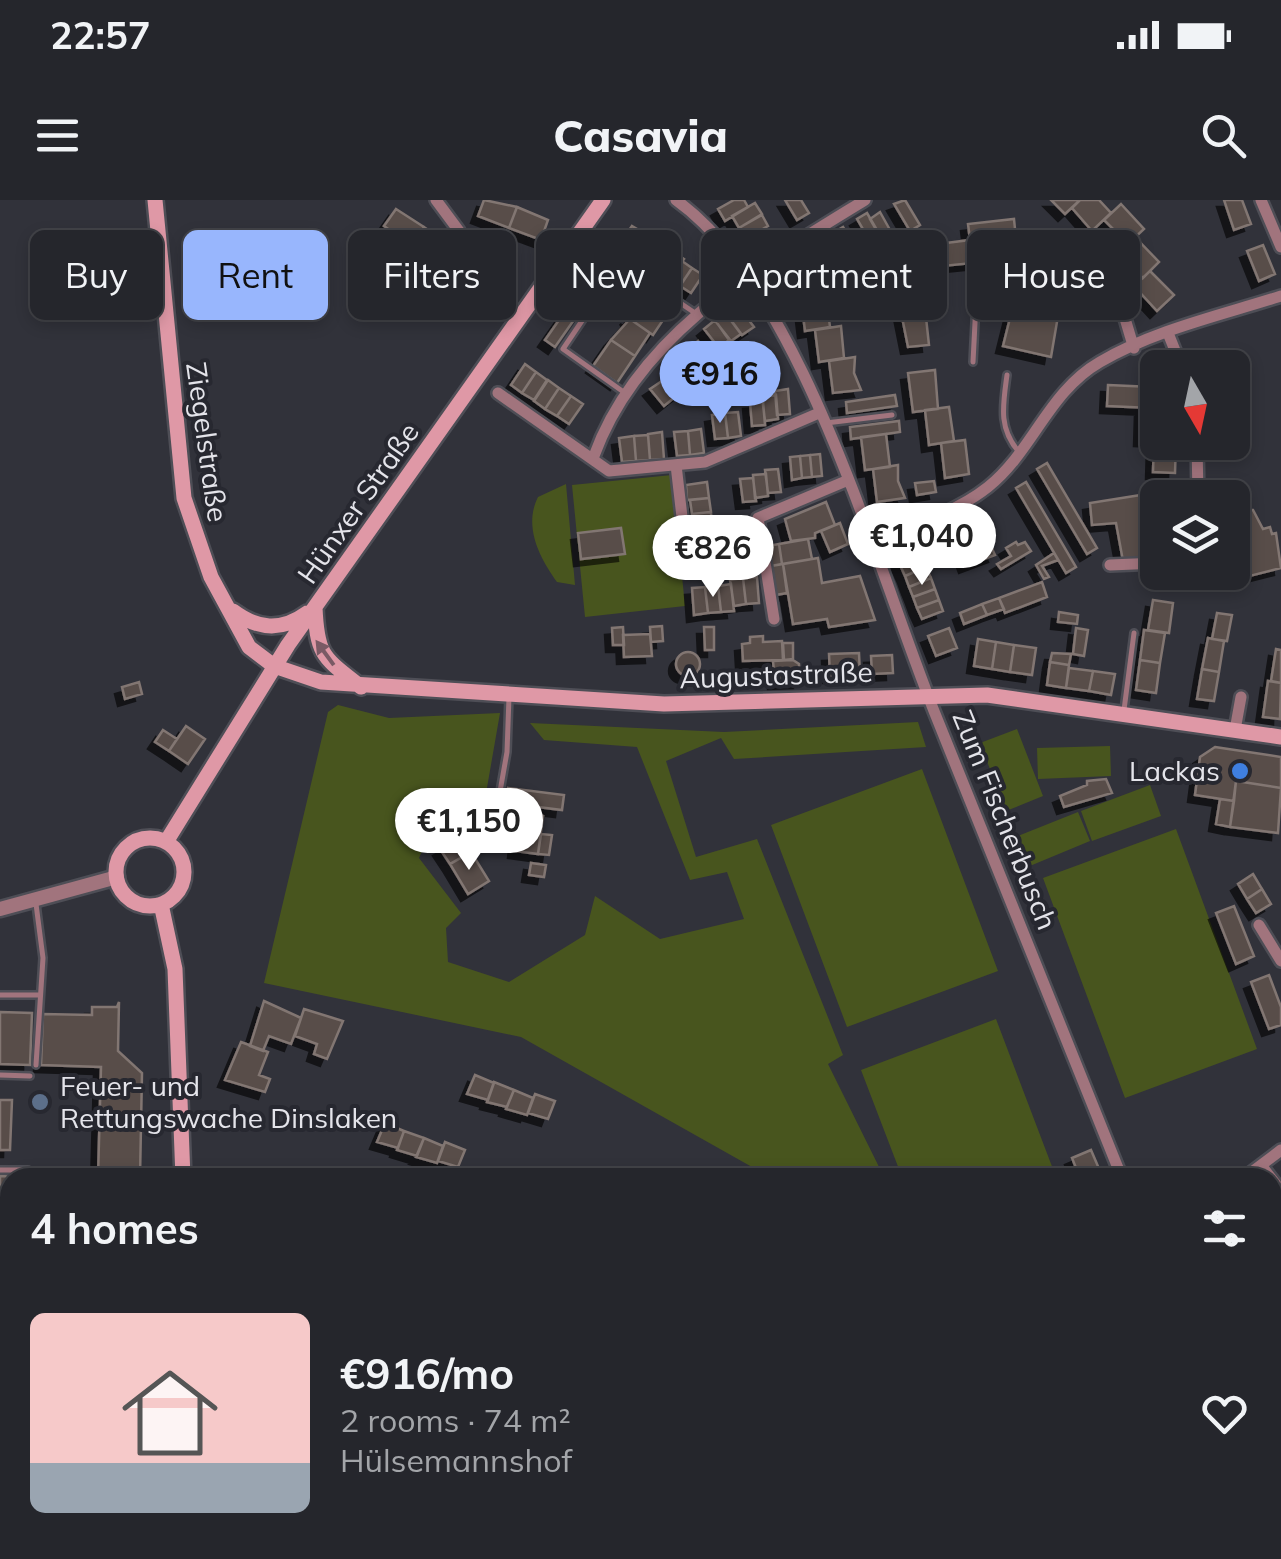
<!DOCTYPE html>
<meta charset="utf-8">
<style>
:root{--surface:#25262c;--page:#313238;--text:#f1f3f6;--muted:#a3a5a9;--line:#424348;--accent:#98b6fd}
body{margin:0;font-family:Mulish,sans-serif;background:var(--page);color:var(--text);height:100vh;display:flex;flex-direction:column;font-size:38px;white-space:nowrap}
*{box-sizing:border-box;margin:0}
p{font-size:32px;color:var(--muted)}
.icon{flex:none;width:55px;height:55px;fill:none;stroke:currentColor;stroke-width:2;stroke-linecap:round;stroke-linejoin:round}
.map{position:relative;flex:1;overflow:hidden}
.drawer{position:absolute;left:0px;top:968px;width:1282px;height:392px;display:flex;flex-direction:column;background:var(--surface);border-radius:30px 30px 0 0;box-shadow:0 5px 15px #0003,0 0 0 2px var(--line)}
.drawer>*{flex:none}
.hud{position:absolute;left:30px;top:30px;width:1222px;height:90px;display:flex;gap:20px}
.needle{width:65px;rotate:171deg}
.fabs{position:absolute;left:1140px;top:150px;display:grid;gap:20px}
.fabs a{display:grid;place-items:center;width:110px;height:110px;border-radius:15px;background:var(--surface);box-shadow:0 5px 15px #0003,0 0 0 2px var(--line);font-size:50px}
.price{position:absolute;translate:-50% -85px;padding:0 22px;border-radius:35px;background:#fff;color:#222;font-size:32px;line-height:65px;filter:drop-shadow(0 2px 5px #0008)}
.price::after{content:'';position:absolute;left:50%;top:60px;width:30px;height:22px;margin-left:-15px;background:inherit;clip-path:polygon(0 0,100% 0,50% 100%)}
.price.active{background:var(--accent);color:#111}
ul{padding:0;list-style:none}
li{display:flex;align-items:center;gap:30px;height:250px;padding:0 30px}
li+li{border-top:2px solid var(--line)}
li span{display:grid;place-items:center;flex:none;width:280px;height:200px;border-radius:15px;color:#555}
li>.icon{margin-inline-start:auto}
span .icon{width:120px;height:120px;fill:#fffc;stroke-width:1}
li b{font-size:42px}
h2{display:flex;justify-content:space-between;align-items:center;height:120px;padding:0 30px;font-size:42px}
.pill{padding:0 35px;border-radius:15px;background:var(--surface);box-shadow:0 5px 15px #0003,0 0 0 2px var(--line);font-size:35px;line-height:90px}
.pill.active{background:var(--accent);color:#111}
.status{display:flex;justify-content:space-between;align-items:center;height:70px;padding:0 50px;background:var(--surface);direction:ltr}
.status svg{height:28px;fill:currentColor}
header{display:flex;justify-content:space-between;align-items:center;height:130px;padding:0 30px;background:var(--surface);font-size:45px;font-weight:800}
.map>svg:first-child{display:block}
.green{fill:#48551e}
.building{fill:#584e4a;stroke:#827672;stroke-width:2.5;filter:url(#shadow)}
.lines{fill:none;stroke-linecap:round;stroke-linejoin:round}
.service-casing{stroke:#4e4e56;stroke-width:10}
.minor-casing{stroke:#4e4e56;stroke-width:16}
.tertiary-casing{stroke:#4e4e56;stroke-width:19}
.secondary-casing{stroke:#4e4e56;stroke-width:20}
.service{stroke:#a1747d;stroke-width:5}
.minor{stroke:#a1747d;stroke-width:11}
.tertiary{stroke:#a1747d;stroke-width:14}
.secondary{stroke:#df98a6;stroke-width:15}
.oneway{fill:#7a5a65}
.shop-dot{fill:#3f7fe0;stroke:#272830;stroke-width:4}
.service-dot{fill:#5c6f8a;stroke:#272830;stroke-width:4}
.labels{text-anchor:middle;stroke-width:8;stroke-linejoin:round;paint-order:stroke}
.street-label{font-size:28px;fill:#e4e4ea;stroke:#272830}
.poi-label{font-size:28px;fill:#e4e4ea;stroke:#272830;text-anchor:end}
</style>
<div class="status"><b>22:57</b><svg viewBox="0 0 49 12"><path d="M0 12V9h3v3zM5 12V6h3v6zM10 12V3h3v9zM15 12V0h3v12zM26 1h20v11H26zM47 4h2v5h-2z"/></svg></div>
<header><svg class="icon" aria-label="menu" viewBox="0 0 24 24"><path d="M4 6h16M4 12h16M4 18h16"/></svg>Casavia<svg class="icon" aria-label="search" viewBox="0 0 24 24"><circle cx="10" cy="10" r="6"/><path d="M15 15l6 6"/></svg></header>
<div class="map">
<svg width="1281" height="1359" viewBox="0 0 1281 1359">
<defs>
<filter id="shadow"><feDropShadow dx="-7" dy="7" stdDeviation="0" flood-color="#0009"/></filter>
</defs>
<rect width="100%" height="100%" fill="#31323a"/>
<path class="green" d="M672,275l13,131 -100,11 -13,-132z
M566,284l9,101 -18,-3c-17,-24 -34,-55 -19,-85z
M338,505l51,13 111,-5 -16,92 -38,-6 -27,59 42,55 -15,15 2,34 61,20 76,-47 10,-39 65,43 84,-20 -17,-47 -37,8 -53,-133 -93,-7 -14,-17 194,9 194,-10 8,25 -192,12 -13,-21 -55,23 30,96 61,-18 86,216 -15,9 56,113h-114l-249,-140 -257,-54 64,-271z
M1017,529l26,67 -37,15 -26,-68z
M1110,546l1,30 -73,3 -1,-31z
M922,569l76,202 -151,56 -76,-202z
M1150,585l11,31 -69,25 -11,-30z
M1078,612l12,29 -65,27 -12,-30z
M1176,629l81,220 -132,49 -82,-220z
M996,819l60,158h-154l-41,-107z
M1281,1129v207l-9,-7v-196z"/>
<path class="building" d="M484,0l33,7 -8,21 -31,-12z
M734,0h10l4,7 -23,14 -7,-12z
M785,0h16l8,13 -12,7z
M905,0l15,25 -10,6 -16,-27z
M1051,0h29l-15,14z
M1080,0h19l12,13 -19,18 -20,-23z
M1224,0h18l9,24 -17,6z
M755,3l7,11 -23,14 -7,-12z
M1121,4l23,25 -16,15 -24,-24z
M517,7l31,13 -7,20 -32,-12z
M396,9l28,18 -13,18 -27,-19z
M880,12l15,27 -10,6 -15,-26z
M867,13l28,48 -10,6 -28,-48z
M762,15l6,11 -23,13 -6,-11z
M1014,19l2,20 -45,9 -3,-24z
M632,26l10,6 -12,18 -10,-7z
M424,27l27,20 -12,17 -28,-19z
M843,27l28,48 -10,6 -28,-48z
M642,32l11,7 -12,18 -11,-7z
M1135,37l24,25 -16,16 -24,-25z
M653,38l11,7 -12,18 -11,-7z
M970,40l3,23 -40,4 -3,-22z
M664,45l10,7 -12,18 -10,-7z
M1263,45l12,29 -16,7 -12,-30z
M674,52l10,7 -12,17 -10,-6z
M816,60l4,36 -25,3 -4,-32z
M449,61l30,15 -10,20 -30,-16z
M682,61l10,7 -12,18 -10,-7z
M933,67l3,30 -28,4 -3,-30z
M692,68l11,7 -12,18 -11,-7z
M1150,71l24,24 -17,16 -23,-25z
M479,76l30,17 -10,19 -30,-16z
M619,79l10,7 -14,20 -10,-7z
M826,95l4,32 -25,4 -4,-33z
M646,96l23,15 -16,24 -23,-16z
M924,99l5,46 -21,2 -9,-45z
M1013,106l45,10 -7,41 -48,-11z
M739,107l15,20 -12,8 -14,-19z
M566,110l10,7 -21,30 -10,-7z
M726,114l15,20 -10,7 -15,-19z
M627,117l23,16 -15,23 -24,-16 18,-20z
M715,120l14,20 -10,8 -15,-19z
M841,126l3,32 -25,4 -4,-32z
M611,140l24,16 -18,27 -24,-17z
M698,141l14,18 -22,13 -11,-16z
M855,157l-1,16 7,17 -28,3 -4,-32z
M525,164l11,8 -14,21 -11,-8z
M685,165l12,15 -6,5 -12,-15z
M935,170l3,39 -25,3 -5,-39z
M536,172l11,8 -13,20 -12,-7z
M673,172l13,17 -11,8 -13,-16z
M548,180l11,8 -14,21 -11,-8z
M662,181l13,16 -11,9 -14,-17z
M1108,185l44,2 -1,21 -44,-2z
M559,188l12,8 -14,20 -12,-7z
M788,189l2,25 -13,1 -2,-24z
M776,195l2,24 -13,2 -3,-24z
M895,195l2,11 -50,7 -1,-11z
M571,196l12,8 -14,20 -12,-8z
M763,201l2,24 -13,1 -2,-24z
M949,207l5,34 -25,4 -4,-35z
M1142,207l16,1v32l-17,-1z
M738,212l3,24 -13,2 -3,-25z
M725,213l3,25 -13,1 -3,-24z
M899,221l1,11 -49,7 -1,-12z
M701,229l3,24 -14,2 -2,-24z
M688,231l2,24 -13,1 -3,-24z
M662,232l2,27 -14,1 -2,-26z
M886,234l4,33 -25,3 -4,-33z
M648,235l2,25 -14,1 -2,-25z
M634,236l2,25 -14,1 -3,-24z
M965,240l4,34 -24,4 -4,-35z
M1154,240l22,2 -1,31 -22,-1z
M820,254l2,22 -10,1 -2,-22z
M810,255l2,22 -10,1 -2,-22z
M800,256l2,22 -10,2 -2,-23z
M1047,263l50,85 -10,6 -50,-85z
M898,265v16l7,17 -28,4 -4,-33z
M778,269l3,23 -13,1 -3,-23z
M766,274l2,22 -13,2 -2,-23z
M753,278l3,23 -13,1 -3,-23z
M934,281l2,11 -19,3 -2,-12z
M707,282l2,16 -22,2 -1,-15z
M1026,282l50,85 -10,6 -50,-85z
M1147,294l3,36h-4l-1,29 -22,2 -7,-38 -24,2 -2,-22z
M709,298l2,14 -19,2 -2,-14z
M826,302l9,23 -20,8v5l-24,3 -6,-22z
M1244,310h9l10,19 7,-2 2,7 4,-1 5,35 -51,13 2,-66z
M711,312l1,16 -19,2 -1,-16z
M840,323l8,21 -18,8 -9,-21z
M695 337a11 11 0 1 1 22 0a11 11 0 1 1-22 0Z
M621,328l4,26 -44,5 -3,-26z
M808,339l4,20 -30,5 -3,-20z
M1016,342l2,3 7,-3 6,9 -30,18 -4,-5 14,-8 -5,-8z
M779,344l3,20 -11,2 -3,-20z
M990,344l5,11 -29,11 -4,-11z
M918,346l4,11 -22,8 -4,-11z
M1054,353l4,7 -16,6 7,11 -5,2 -8,-14z
M922,357l4,10 -21,9 -5,-11z
M818,358l4,25 38,-7 15,44 -46,7 -2,-8 -34,5 -10,-60z
M783,364l4,29 -11,2 -5,-29z
M926,367l5,11 -22,9 -4,-11z
M757,377l2,26 -13,1 -3,-26z
M743,378l3,26 -12,2 -4,-26z
M931,378l4,11 -22,8 -4,-10z
M1042,382l5,15 -42,16 -6,-15z
M731,384l3,27 -13,1 -3,-26z
M718,386l3,26 -13,1 -3,-26z
M705,387l3,26 -14,2 -2,-27z
M935,389l4,11 -22,8 -4,-11z
M999,398l5,11 -17,6 -5,-11z
M939,400l4,11 -21,8 -5,-11z
M1153,400l20,3 -4,30 -21,-3z
M982,404l5,11 -23,9 -4,-11z
M1059,412l19,3 -1,9 -19,-2z
M1217,413l15,2 -5,26 -15,-2z
M662,426l1,15 -12,1 -1,-15z
M623,427l1,18h-11l-1,-17z
M704,427h10v23h-9z
M949,428l8,20 -21,8 -8,-20z
M1076,428l12,2 -4,26 -11,-2z
M1144,430l21,3 -5,30 -20,-3z
M650,434l2,22 -28,1 -1,-22z
M763,436v6l19,-1 1,19 -40,1 -1,-17 8,-1v-6z
M1208,438l16,3 -5,31 -17,-3z
M978,439l18,3 -4,27 -18,-3z
M996,442l18,3 -4,27 -18,-3z
M783,443h10v16l-9,1z
M1014,445l22,3 -4,27 -22,-3z
M1276,449l5,1v33l-10,-2z
M676 464a12 12 0 1 1 24 0a12 12 0 1 1-24 0Z
M859,453l1,22 -30,1 -1,-22z
M1052,453l19,1 -2,11 -19,-3z
M892,455l1,18 -21,1 -1,-18z
M793,460l6,4 1,17 -25,1 -2,-21z
M1140,460l20,3 -4,30 -20,-3z
M1050,462l19,3 -3,23 -19,-3z
M1069,468l24,3 -4,20 -23,-3z
M1202,469l17,3 -5,29 -17,-2z
M1093,471l22,3 -4,21 -22,-4z
M1268,481l13,2 -1,36 -17,-2z
M139,482l3,12 -17,5 -3,-12z
M186,526l19,13 -17,25 -19,-13z
M163,530l14,9 -8,12 -14,-9z
M1215,547l66,10v31l-45,-7 -2,20 -39,-6 5,-38z
M1106,579l6,14 -48,14 -4,-11 27,-11v-4z
M1236,581l45,7 -3,45 -48,-6z
M508,588l56,7 -2,15 -56,-7z
M1220,599l14,2 -4,26 -14,-3z
M520,612l23,4 -5,38 -23,-3z
M541,634l11,1 -3,20 -11,-1z
M461,637l10,15 -21,12 -10,-15z
M471,652l18,29 -21,13 -18,-30z
M531,663l15,2 -2,12 -15,-2z
M1253,674l9,15 -15,10 -9,-15z
M1262,689l9,15 -15,9 -9,-14z
M1234,706l20,50 -18,8 -20,-51z
M1269,775l12,32v18l-12,4 -18,-47z
M264,801l37,17 -10,26 -22,-8 -6,15 -13,-5z
M119,802l-1,49 24,22 -2,105h-42l3,-111 -60,-2 2,-51 49,1v-8h25z
M304,809l39,12 -16,38 -13,-5 3,-10 -22,-8z
M0,812l32,1 -2,52 -30,-1z
M241,842l27,10 -9,23 11,4 -5,13 -40,-12z
M475,875l19,8 -6,17 -21,-6z
M494,882l20,8 -7,17 -20,-5z
M514,890l19,8 -6,17 -21,-6z
M535,894l20,7 -7,18 -20,-6z
M0,900h12l-2,50h-10z
M385,923l19,8 -6,17 -21,-6z
M404,931l20,7 -7,18 -20,-6z
M424,938l19,8 -6,17 -21,-6z
M445,942l20,8 -7,17 -20,-6z
M1091,950l12,28h-23l-8,-20z
M0,976l39,2h-29v50h-10z
M0,1255h10v95h6v8l-16,-1z
M120,1350h35l-9,9 -28,-2z
M886,1350l1,9h-30l-1,-5z
M917,1350l1,9h-31l-1,-7z
M917,1350h31l1,9h-30z
M979,1350h37l1,4 -37,5z
M1206,1350l1,9h-43l-1,-5z
M1162,1351l1,8h-44v-3z"/>
<g class="lines">
<g class="service-casing">
<path id="service" d="M973,162l3,-59
M1007,175c-4,30 -9,53 12,77
M625,193l-62,-44 58,-86 74,50
M826,223l66,-8
M1124,510l10,-77
M493,631l14,-79 2,-55
M36,704l7,54 -7,107
M0,795h40
M0,875l30,1
M1264,964l14,18
M0,970h28
M504,978l12,-6 2,6
M0,1069h10
M826,1350l1,9
M753,1359l20,-9
M1069,1359l19,-2"/>
</g>
<g class="minor-casing">
<path id="minor" d="M436,0l23,31
M676,0c129,92 202,375 262,521 61,153 123,304 184,457
M1261,0l20,47
M976,100c11,-14 22,-31 39,-39 26,-12 68,-7 88,15 18,18 23,49 31,72
M1168,133l14,35
M498,193l111,78 96,-9 114,-49
M1197,242l1,56
M594,256c44,-122 167,-192 271,-256
M676,265l9,78
M869,341c41,-15 85,-27 119,-54 45,-36 60,-95 112,-125 54,-32 122,-47 181,-66
M1110,365l48,-2
M774,419l-16,-101 88,-37
M1235,530l6,-33
M1259,725l22,36
M1244,978l37,-28
M704,1350l5,9
M1241,1350l10,9
M513,1359l5,-9"/>
</g>
<g class="tertiary-casing">
<path id="tertiary" d="M0,709l117,-32"/>
</g>
<g class="secondary-casing">
<path id="secondary" d="M155,0l29,298 27,79 38,70 25,19 47,16 343,22 323,-9 294,42
M315,407c2,49 8,50 46,80
M233,411c24,18 48,21 74,2
M116 672a34 34 0 1 1 68 0a34 34 0 1 1-68 0Z
M166,642l122,-197 315,-445
M161,704l14,65 8,209
M95,1359l3,-9"/>
</g>
<use href="#service" class="service"/>
<use href="#minor" class="minor"/>
<use href="#tertiary" class="tertiary"/>
<use href="#secondary" class="secondary"/>
</g>
<defs><path id="oneway-solid" d="M-6-.8H1V-3.2L6.5 0L1 3.2V.8H-6Z" transform="scale(2.5)"/></defs>
<use class="oneway" href="#oneway-solid" transform="translate(325 453) rotate(-126)"/>
<circle class="shop-dot" cx="1240" cy="571" r="10"/>
<circle class="service-dot" cx="40" cy="902" r="10"/>
<g class="labels">
<g class="street-label">
<text transform="translate(207 242) rotate(82)" y="10">Ziegelstraße</text>
<text transform="translate(358 303) rotate(-55)" y="10">Hünxer Straße</text>
<text transform="translate(776 475) rotate(-2)" y="10">Augustastraße</text>
<text transform="translate(1005 620) rotate(68)" y="10">Zum Fischerbusch</text>
</g>
<g class="poi-label">
<text x="1220" y="581">Lackas</text>
<text x="60" y="896" text-anchor="start">Feuer- und<tspan x="60" dy="32">Rettungswache Dinslaken</tspan></text>
</g>
</g>
</svg>
<div class="fabs">
<a><svg class="needle" viewBox="-14 -14 28 28"><path d="M0-13l5 13h-10z" fill="#e53935"/><path d="M0 13l5-13h-10z" fill="#a3a5a9"/></svg></a>
<a><svg class="icon" aria-label="layers" viewBox="0 0 24 24"><path d="M12 4l9 5-9 5-9-5zM3 14l9 5 9-5"/></svg></a>
</div>
<b class="price active" style="left:720px;top:226px">€916</b>
<b class="price" style="left:922px;top:388px">€1,040</b>
<b class="price" style="left:713px;top:400px">€826</b>
<b class="price" style="left:469px;top:673px">€1,150</b>
<div class="hud">
<a class="pill">Buy</a>
<a class="pill active">Rent</a>
<a class="pill">Filters</a>
<a class="pill">New</a>
<a class="pill">Apartment</a>
<a class="pill">House</a>
</div>
<section class="drawer">
<h2>4 homes<svg class="icon" aria-label="filters" viewBox="0 0 24 24"><path d="M4 7h16M4 17h16"/><circle cx="9" cy="7" r="2"/><circle cx="15" cy="17" r="2"/></svg></h2>
<ul>
<li><span style="background:linear-gradient(#f6c9c9 75%,#9aa5b1 0)"><svg class="icon" aria-label="home" viewBox="0 0 24 24"><path d="M3 11l9-7 9 7M6 9v11h12V9"/></svg></span><div><b>€916/mo</b><p>2 rooms · 74 m²</p><p>Hülsemannshof</p></div><svg class="icon" aria-label="heart" viewBox="0 0 24 24"><path d="M12 20l-8-8c-3-5 5-10 8-4 3-6 11-1 8 4z"/></svg></li>
</ul>
</section>
</div>
